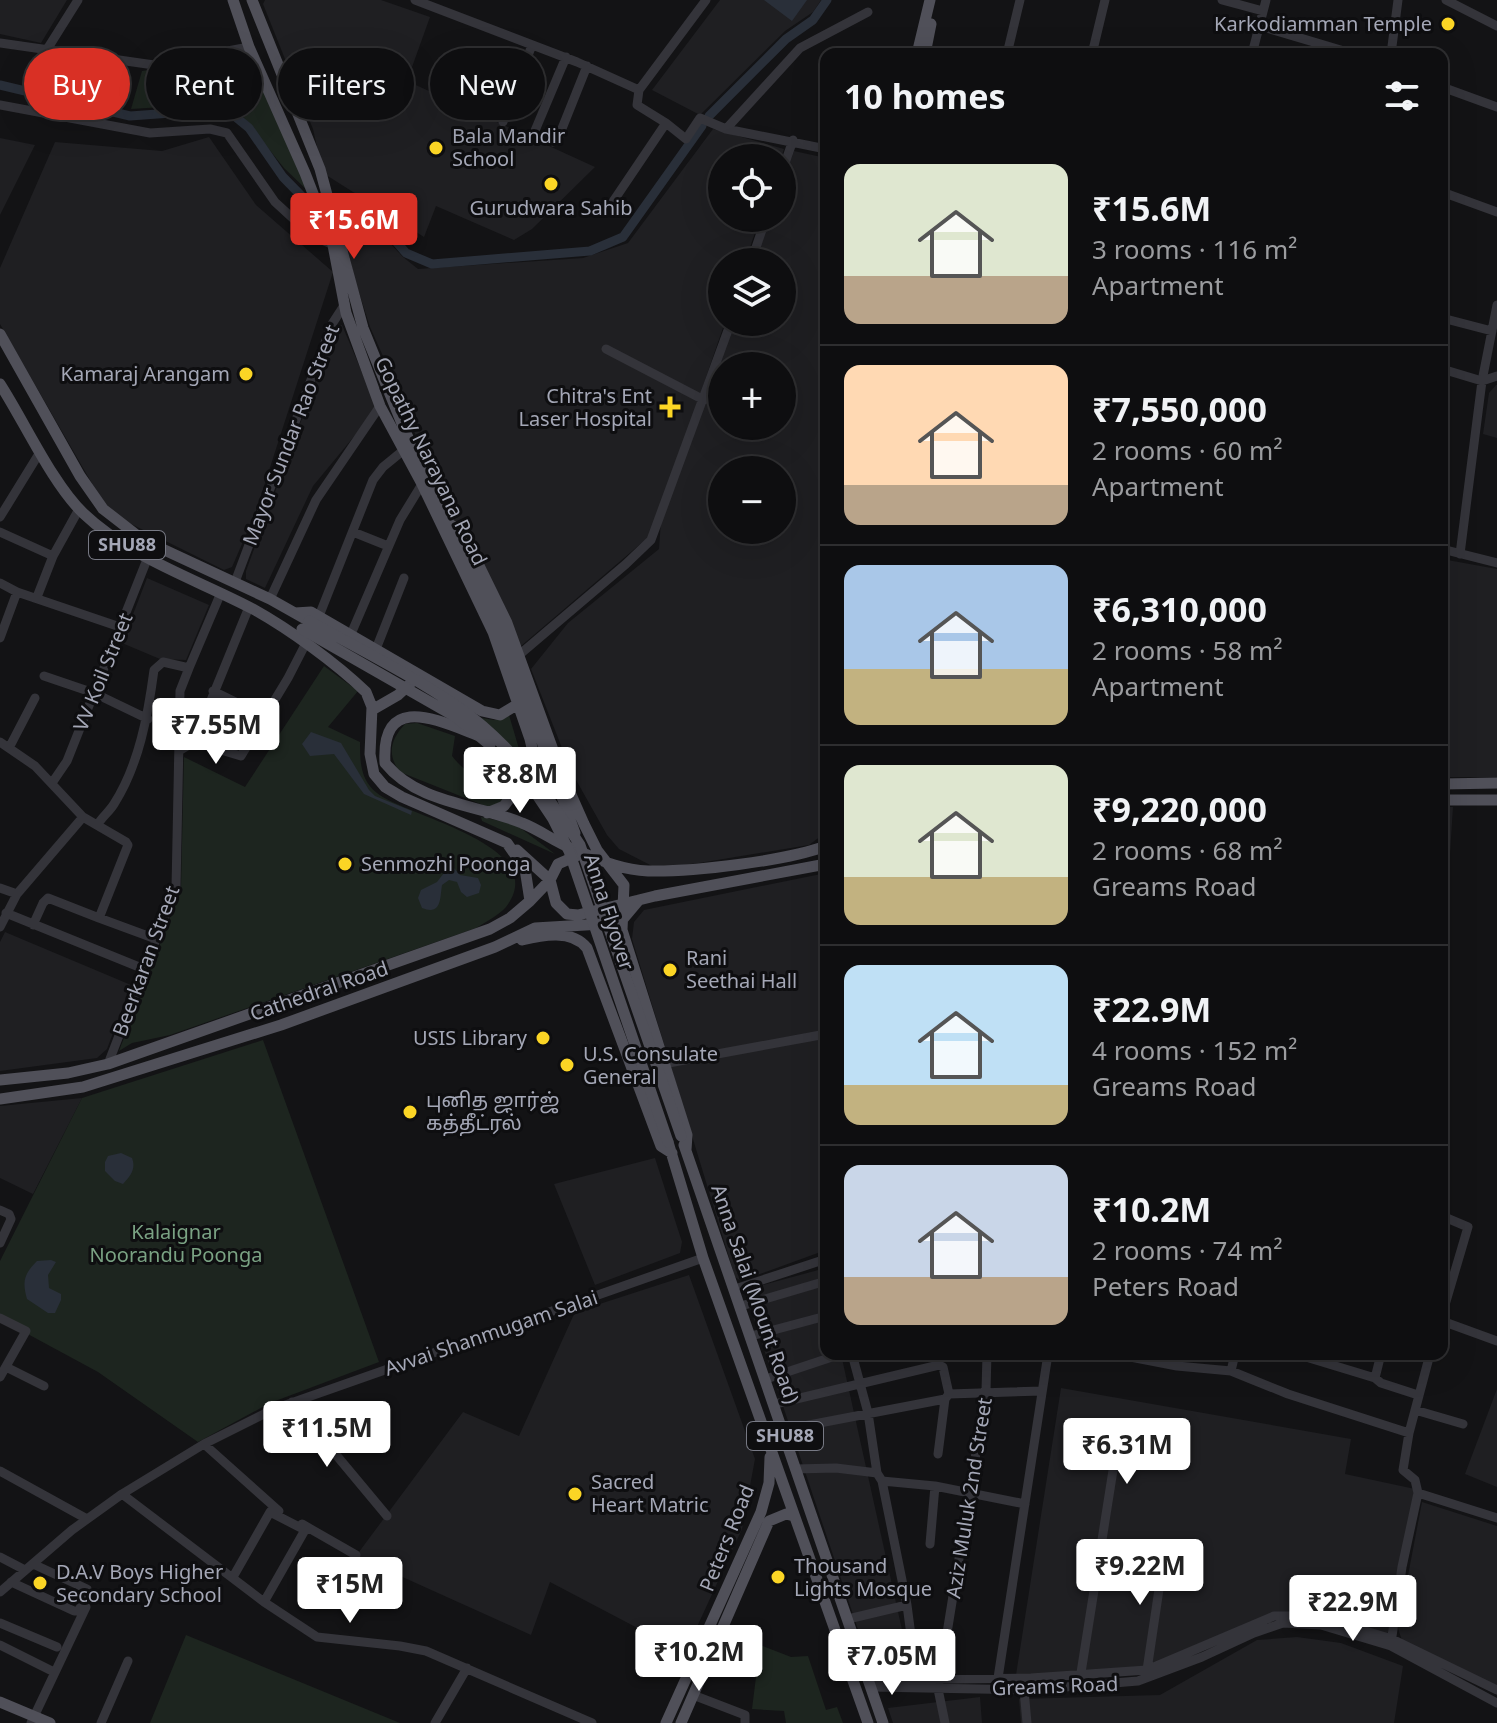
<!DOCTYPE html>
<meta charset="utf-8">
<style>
:root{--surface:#0e0e10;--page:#1c1c1e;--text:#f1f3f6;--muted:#9b9c9f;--line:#2e2e30;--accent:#d93025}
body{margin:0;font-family:"Noto Sans","Noto Sans Tamil",sans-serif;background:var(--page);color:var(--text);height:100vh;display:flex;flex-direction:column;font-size:30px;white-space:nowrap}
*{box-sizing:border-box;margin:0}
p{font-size:26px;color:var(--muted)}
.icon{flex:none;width:44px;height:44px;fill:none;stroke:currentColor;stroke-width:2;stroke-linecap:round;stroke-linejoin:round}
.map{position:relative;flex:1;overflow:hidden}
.panel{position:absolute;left:820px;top:48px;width:628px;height:1312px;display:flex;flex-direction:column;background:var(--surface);border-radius:16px;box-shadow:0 8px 32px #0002,0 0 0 2px var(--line)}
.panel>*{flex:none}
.top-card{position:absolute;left:24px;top:48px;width:676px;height:72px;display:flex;gap:16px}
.tools{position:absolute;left:708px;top:144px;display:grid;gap:16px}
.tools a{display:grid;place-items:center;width:88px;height:88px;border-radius:50%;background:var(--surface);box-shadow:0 8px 32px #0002,0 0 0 2px var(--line);font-size:40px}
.price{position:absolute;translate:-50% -68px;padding:0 18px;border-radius:8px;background:#fff;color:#222;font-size:26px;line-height:52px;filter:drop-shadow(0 2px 4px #0008)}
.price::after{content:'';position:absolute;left:50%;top:48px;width:24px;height:18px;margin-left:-12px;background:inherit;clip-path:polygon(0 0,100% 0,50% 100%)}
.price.current{background:var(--accent);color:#fff}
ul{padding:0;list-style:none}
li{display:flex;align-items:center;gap:24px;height:200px;padding:0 24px}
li+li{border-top:2px solid var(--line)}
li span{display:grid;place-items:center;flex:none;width:224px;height:160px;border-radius:16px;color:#555}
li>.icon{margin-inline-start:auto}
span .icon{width:96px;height:96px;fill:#fffc;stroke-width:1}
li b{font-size:34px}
h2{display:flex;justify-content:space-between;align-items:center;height:96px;padding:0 24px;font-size:34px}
.pill{padding:0 28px;border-radius:36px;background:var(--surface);box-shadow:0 8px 32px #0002,0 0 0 2px var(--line);font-size:28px;line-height:72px}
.pill.current{background:var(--accent);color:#fff}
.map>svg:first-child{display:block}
.built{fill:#1f1f22;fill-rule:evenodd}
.green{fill:#1d251f}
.water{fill:#292f39}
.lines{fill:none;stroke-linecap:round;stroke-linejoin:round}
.canal{stroke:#292f39;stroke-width:9}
.minor{stroke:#34343a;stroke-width:9}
.major{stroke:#505059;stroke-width:11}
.major-bridge{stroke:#505059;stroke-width:11}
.poi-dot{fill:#fbd525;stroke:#0e0e10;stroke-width:3}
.labels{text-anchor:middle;stroke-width:6;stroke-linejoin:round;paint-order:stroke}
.shield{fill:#0e0e10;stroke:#777984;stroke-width:2}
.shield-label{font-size:18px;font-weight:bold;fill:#a4a7b6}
.poi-label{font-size:20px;fill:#a4a7b6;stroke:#0e0e10;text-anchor:start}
.street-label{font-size:20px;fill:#a4a7b6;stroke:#0e0e10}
.park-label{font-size:20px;fill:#7aa283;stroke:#0e0e10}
</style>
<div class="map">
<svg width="1497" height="1723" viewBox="0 0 1497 1723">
<rect width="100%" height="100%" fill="#131315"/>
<path class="built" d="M0,0h67l-26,43 -41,-9z
M265,0h116l49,17 -23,64 188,86 -63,62 -18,11 -78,-34 -12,31 -101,-64 -10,-44 -50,-125z
M720,0h101l-8,12 -28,19 -85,84 -48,-25z
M713,129l71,20 -3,9h-59v60h38l-15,44h-23v60h3l-73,212 -131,112 -91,-168 -23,-68 -37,-83 -15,-47 -14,-60 26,-1 36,38 15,12 165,-11 45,-15z
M209,137l47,68 77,67 -78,242 -23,53 -8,3 -115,-57 -109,-189v-56l55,-126 107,9z
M0,138l35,7 -35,70z
M794,151l32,7v621l-5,57 -12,9 -110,18 -43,5 -37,-19 -12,-14 -36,-64 -40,-102 37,-46 91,-74 2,-29 72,-198h49v-60h-28l16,-44h12v-33zM722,366h60v60h-60zM722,470h60v60h-60z
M342,325l33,78v8l-62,75 -48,102 -19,-9v-8l90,-245z
M1496,385h1v53l-14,-4 6,-41z
M1442,559l55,10v208h-55z
M147,578l62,27 -23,55 -26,-1 -38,-16z
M1442,807h11l-10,157h-1z
M826,873v377l-85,31 -6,-4 -103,-338 2,-17 10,-12z
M5,932l126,53 -24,64 -10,9 -97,13v-129z
M82,1098l-49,96 -33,-16v-72z
M655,1158l27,84 -2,11 -85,32 -41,-101z
M822,1269l4,18v67h15l71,321 -30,3 -9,-4 -129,-384z
M689,1275l66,184 -13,70 -57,124 -135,-71 -19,53 -175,-79 107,-144 56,24 56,-124z
M1061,1388l290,51 -6,35 70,15 -28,148 -107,-24 -73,28 -40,27 -151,7z
M1497,1389v98l-32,-13z
M1422,1502l75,24v169l-93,-48 -6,-19z
M1297,1637l44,6 62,23 -9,57h-373l-2,-24 141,-4 97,-55z
M980,1697l2,26h-89l-5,-15z"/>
<path class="green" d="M250,58l59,134 -25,-24 -48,-60 -10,-5 -95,6 11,-38 79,-12z
M324,666l34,25 -30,36 32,15c0,19 0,38 17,51 30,24 176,52 129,114 -7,8 -20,15 -30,21l-306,107 -38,8 -13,8 62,-162 3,-132 61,30z
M509,715l13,44 -46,-42 18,3z
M417,723l38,13 -3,20c12,16 34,31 53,20l7,6 -8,21 -16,4 -88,-35c-13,-17 -10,-32 5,-48z
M481,817l34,7 40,30 -73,-33z
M263,1040l116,322 -109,41 -72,39 -100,-70 -98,-53v-58l82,-163z
M186,1635l214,88h-250z
M760,1645l31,12 17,-1 18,54 11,-3 6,16h-57l-2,-12 -32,-2z"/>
<path class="water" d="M764,0h43l-15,21z
M311,732l30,11 28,47 6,6 37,15 -1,4 -47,-21 -30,-40 -24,2 -8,-12z
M454,868l6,7 18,3 3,7 -2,8 -12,4 -6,-5 -4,-10 -8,-2 -7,5c-2,12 0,31 -20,23l-4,-10 3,-8 16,-8 10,-13z
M121,1153l11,5c4,11 -1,17 -9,26l-8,-3 -10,-10v-9l3,-6z
M51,1260l5,2 -8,13 1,13 12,6v6l-6,13h-7l-21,-14c-5,-18 -3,-25 10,-38z"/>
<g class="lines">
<path class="canal" d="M0,85l130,31 96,-7 23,19 34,49 37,38 33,-2 14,-5 39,45 26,11 158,-13 33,-14 79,-111
M709,116l77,-77 27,-19 14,-20"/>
<path class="minor" d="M415,0l162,62 62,28
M1222,0l41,11
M1446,0l51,26
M1260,26l94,28
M0,43l154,22 95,-18
M46,51l32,-51
M1007,54l13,-54
M1092,54l13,-54
M1252,54l14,-54
M1391,54l7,-54
M566,57l-32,76 2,3 17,6 4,-1 30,-75
M1442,87l55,20
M0,105l150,28 60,-4 17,4 48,69 36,33 22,10
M503,122l29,-77
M666,123l20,16 14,-21 26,11 100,20
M726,129l74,-81 68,-36
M782,172l11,-32
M1442,192l55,20
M610,206l56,-83 -29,-18 2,-15 67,-90
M751,262l15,-44
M1442,318l50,13
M606,349l98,51
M1442,369l40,12 15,-5
M0,517l40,-65
M0,532l53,24
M353,532l35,14
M1442,549l55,14
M1460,554l22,-173 15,-76
M235,582l97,-258 13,-20
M0,583l17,9 103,35
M37,597l16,-41 26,-47
M270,599l46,-99 64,-94
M319,616l54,-136 10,-13 22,-18
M351,634l49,-114 22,-36
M0,638l17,-46
M376,649l28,-71
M519,655l107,-91 25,-24 80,-218
M44,676l50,17 54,26
M213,691l53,26
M207,709l49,22
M0,742l35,24 48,51 -66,77 -17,33
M194,742l47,14 47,-78 17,-33
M9,748l26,-50
M179,751l15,-9 55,-135
M52,783l15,-22 81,-204
M83,817l43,25 2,3 -29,73 57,21
M98,824c5,-8 11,-12 16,-20 25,-39 34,-89 40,-134l9,-8 26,6 31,-73
M0,888l17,6
M6,913l138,56
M33,925l10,-22 5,-5 51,20
M108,1064l68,-176 4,-197 9,-23
M663,1064l163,-30
M0,1210l9,4 2,5 -11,24
M1442,1216l26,11 -26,88
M735,1289l91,-30
M741,1306l85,-25
M0,1318l26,13 -26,46
M1442,1321l55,20
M751,1336l75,-20
M852,1354l16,59 9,60 5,8 25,124 10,76
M1115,1354l62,12 54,5 57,23 121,39
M1296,1354l79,24 6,5 37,12
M6,1367l38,19
M1231,1371l4,-17
M1375,1378l6,-24
M766,1379l75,-25
M292,1402l95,114
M775,1404l164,-39 4,2 6,27
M1415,1410l48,14
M783,1430l162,-31 4,-5 93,-3
M204,1444l75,67
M938,1454l7,-55
M795,1469l41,-1 41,5
M0,1471l87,48
M882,1481l53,5 90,18
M1418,1493l79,25
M122,1494l142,108 53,35 83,9 26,5 166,72
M302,1524l54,31
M930,1544l5,-58
M0,1557l25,13
M233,1577l37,-65 35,18 -41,72
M11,1582l63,29h5l8,-22 -54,-25
M0,1592l72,-62 50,-36 82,-50 70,-35 429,-151
M848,1619l59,-14
M0,1623l57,24
M1391,1643l11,-76 16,-74 -3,-13 -12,-10 6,-37 21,-79
M0,1645l50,25
M1147,1670l18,-121
M998,1678l50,-324
M1080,1679l37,-234
M869,1680l162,-2 116,-8 127,-54h32l20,3 66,20 105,51
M871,1687l158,3 109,-9 64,-24 52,-24 29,-10 38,2 70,21 106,57
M1024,1690l3,33
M693,1695l52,20v8
M31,1723l55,-116
M101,1723l27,-62
M435,1723l32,-55
M945,1723l-7,-34 48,-298 1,-37"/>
<path class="major" d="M233,0l16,47 56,126 28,72 13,68 34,93 42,78 71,148 37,107 4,17 -1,11 -29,39 -17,7
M252,0l68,169 43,159 42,103 101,211 69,191
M917,54l13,-54
M925,54l6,-30
M0,334l80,142 23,33 40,31 127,59 39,22
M0,384c24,37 52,99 83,129 47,45 113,66 170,96 36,20 83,54 113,83l6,15 -2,47 4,20 11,13 17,10 105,46 18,26 5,32
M453,526l11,9 43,88 54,149 23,52 13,26 27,35 -2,45 65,205 -1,15
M295,613l16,-1 171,99 18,4 18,-11
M372,710l26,-15 12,-11
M477,735c-40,-15 -96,-43 -92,28 33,41 92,41 137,60 18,7 33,19 51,26
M1442,784l55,-1
M1442,800h55
M824,846l2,-22
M517,850l33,30 6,23 11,11 11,1 77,-19 171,-32
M623,919l16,-19
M522,940c20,-5 50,-11 65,8l74,198 11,7
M0,1080l68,-7 40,-9 382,-135 20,-11 20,-17 20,-21 8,-16 25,-11c21,9 41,17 65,18 45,1 137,-10 178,-25
M0,1099l83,-12 198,-62 214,-78 40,-19 67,-4
M668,1142l35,116 165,465
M684,1145l199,578
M0,1702l50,21
M666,1723l95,-211 8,-29 1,-26
M681,1723l88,-202 17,-7 8,2"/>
<path class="major-bridge" d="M309,621c50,28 102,54 149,86 51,35 89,87 122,138l101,291
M302,629l154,88 34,28
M535,792l18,27 16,32 99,291"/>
</g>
<g class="poi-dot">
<circle cx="1448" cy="24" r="8"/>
<circle cx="436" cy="148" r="8"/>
<circle cx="551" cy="184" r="8"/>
<circle cx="246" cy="374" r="8"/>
<path d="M666 395h8v8h8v8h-8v8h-8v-8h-8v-8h8z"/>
<circle cx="345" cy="864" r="8"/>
<circle cx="670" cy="970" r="8"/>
<circle cx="543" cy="1038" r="8"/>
<circle cx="567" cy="1065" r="8"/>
<circle cx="410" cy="1112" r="8"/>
<circle cx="575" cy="1494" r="8"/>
<circle cx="778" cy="1577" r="8"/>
<circle cx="40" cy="1583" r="8"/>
</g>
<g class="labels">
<g class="shield">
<rect x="89" y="531" width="76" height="28" rx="6"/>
<rect x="747" y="1422" width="76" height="28" rx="6"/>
</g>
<g class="shield-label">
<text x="127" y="551">SHU88</text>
<text x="785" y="1442">SHU88</text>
</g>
<g class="poi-label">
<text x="1432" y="31" text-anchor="end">Karkodiamman Temple</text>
<text x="452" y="143">Bala Mandir<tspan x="452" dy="23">School</tspan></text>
<text x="551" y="215" text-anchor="middle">Gurudwara Sahib</text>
<text x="230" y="381" text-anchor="end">Kamaraj Arangam</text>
<text x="652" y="403" text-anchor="end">Chitra's Ent<tspan x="652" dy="23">Laser Hospital</tspan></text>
<text x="361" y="871">Senmozhi Poonga</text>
<text x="686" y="965">Rani<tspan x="686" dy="23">Seethai Hall</tspan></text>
<text x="527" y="1045" text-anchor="end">USIS Library</text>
<text x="583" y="1061">U.S. Consulate<tspan x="583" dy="23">General</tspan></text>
<text x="426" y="1107">புனித ஜார்ஜ்<tspan x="426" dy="23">கத்தீட்ரல்</tspan></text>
<text x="591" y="1489">Sacred<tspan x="591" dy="23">Heart Matric</tspan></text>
<text x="794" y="1573">Thousand<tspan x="794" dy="23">Lights Mosque</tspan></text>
<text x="56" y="1579">D.A.V Boys Higher<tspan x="56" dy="23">Secondary School</tspan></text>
</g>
<g class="street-label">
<text transform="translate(291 435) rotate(-69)" y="7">Mayor Sundar Rao Street</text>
<text transform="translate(431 461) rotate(64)" y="7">Gopathy Narayana Road</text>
<text transform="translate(103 672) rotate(-68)" y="7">VV Koil Street</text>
<text transform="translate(609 912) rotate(72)" y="7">Anna Flyover</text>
<text transform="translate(146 961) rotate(-70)" y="7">Beerkaran Street</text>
<text transform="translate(319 991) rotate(-19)" y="7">Cathedral Road</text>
<text transform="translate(755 1294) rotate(71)" y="7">Anna Salai (Mount Road)</text>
<text transform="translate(491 1333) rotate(-19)" y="7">Avvai Shanmugam Salai</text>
<text transform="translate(969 1498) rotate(-81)" y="7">Aziz Muluk 2nd Street</text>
<text transform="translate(727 1538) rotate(-68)" y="7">Peters Road</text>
<text transform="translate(1055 1686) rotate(-2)" y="7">Greams Road</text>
</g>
<g class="park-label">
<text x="176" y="1239">Kalaignar<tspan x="176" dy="23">Noorandu Poonga</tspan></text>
</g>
</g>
</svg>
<div class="tools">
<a><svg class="icon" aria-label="locate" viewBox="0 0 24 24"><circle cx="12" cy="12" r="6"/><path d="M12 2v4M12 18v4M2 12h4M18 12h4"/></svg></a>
<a><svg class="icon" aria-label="layers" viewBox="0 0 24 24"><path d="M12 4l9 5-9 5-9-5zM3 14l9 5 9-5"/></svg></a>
<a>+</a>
<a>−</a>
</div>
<b class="price current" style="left:354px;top:261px">₹15.6M</b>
<b class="price" style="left:216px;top:766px">₹7.55M</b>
<b class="price" style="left:520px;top:815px">₹8.8M</b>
<b class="price" style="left:327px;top:1469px">₹11.5M</b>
<b class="price" style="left:1127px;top:1486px">₹6.31M</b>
<b class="price" style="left:1140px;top:1607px">₹9.22M</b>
<b class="price" style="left:350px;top:1625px">₹15M</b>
<b class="price" style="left:1353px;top:1643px">₹22.9M</b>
<b class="price" style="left:699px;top:1693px">₹10.2M</b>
<b class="price" style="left:892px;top:1697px">₹7.05M</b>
<div class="top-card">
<a class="pill current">Buy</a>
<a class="pill">Rent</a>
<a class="pill">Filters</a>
<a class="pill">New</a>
</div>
<section class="panel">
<h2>10 homes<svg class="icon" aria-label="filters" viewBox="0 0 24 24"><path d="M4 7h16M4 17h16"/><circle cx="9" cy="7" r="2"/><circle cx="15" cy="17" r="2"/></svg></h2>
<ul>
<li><span style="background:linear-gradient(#dfe7d0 70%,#b9a48a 0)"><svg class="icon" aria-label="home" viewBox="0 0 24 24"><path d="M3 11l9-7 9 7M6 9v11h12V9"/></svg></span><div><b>₹15.6M</b><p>3 rooms · 116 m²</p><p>Apartment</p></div></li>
<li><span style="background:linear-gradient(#ffd9b3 75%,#b9a48a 0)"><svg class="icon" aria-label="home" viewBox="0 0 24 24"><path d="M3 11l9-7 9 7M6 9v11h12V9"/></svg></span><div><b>₹7,550,000</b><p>2 rooms · 60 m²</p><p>Apartment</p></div></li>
<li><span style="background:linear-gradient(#a9c7e8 65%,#c2b280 0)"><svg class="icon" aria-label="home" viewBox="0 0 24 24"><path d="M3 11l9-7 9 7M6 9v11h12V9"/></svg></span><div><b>₹6,310,000</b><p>2 rooms · 58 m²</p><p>Apartment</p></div></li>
<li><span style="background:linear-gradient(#dfe7d0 70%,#c2b280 0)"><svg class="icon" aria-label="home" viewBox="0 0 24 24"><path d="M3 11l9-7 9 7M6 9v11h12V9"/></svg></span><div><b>₹9,220,000</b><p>2 rooms · 68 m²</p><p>Greams Road</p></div></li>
<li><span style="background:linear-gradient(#bfe0f5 75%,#c2b280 0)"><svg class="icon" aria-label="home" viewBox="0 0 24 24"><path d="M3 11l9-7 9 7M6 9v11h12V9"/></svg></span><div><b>₹22.9M</b><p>4 rooms · 152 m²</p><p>Greams Road</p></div></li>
<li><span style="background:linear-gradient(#c9d6e8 70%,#b9a48a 0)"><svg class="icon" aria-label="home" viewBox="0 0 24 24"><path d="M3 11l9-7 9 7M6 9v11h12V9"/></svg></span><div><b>₹10.2M</b><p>2 rooms · 74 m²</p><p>Peters Road</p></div></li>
</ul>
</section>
</div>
